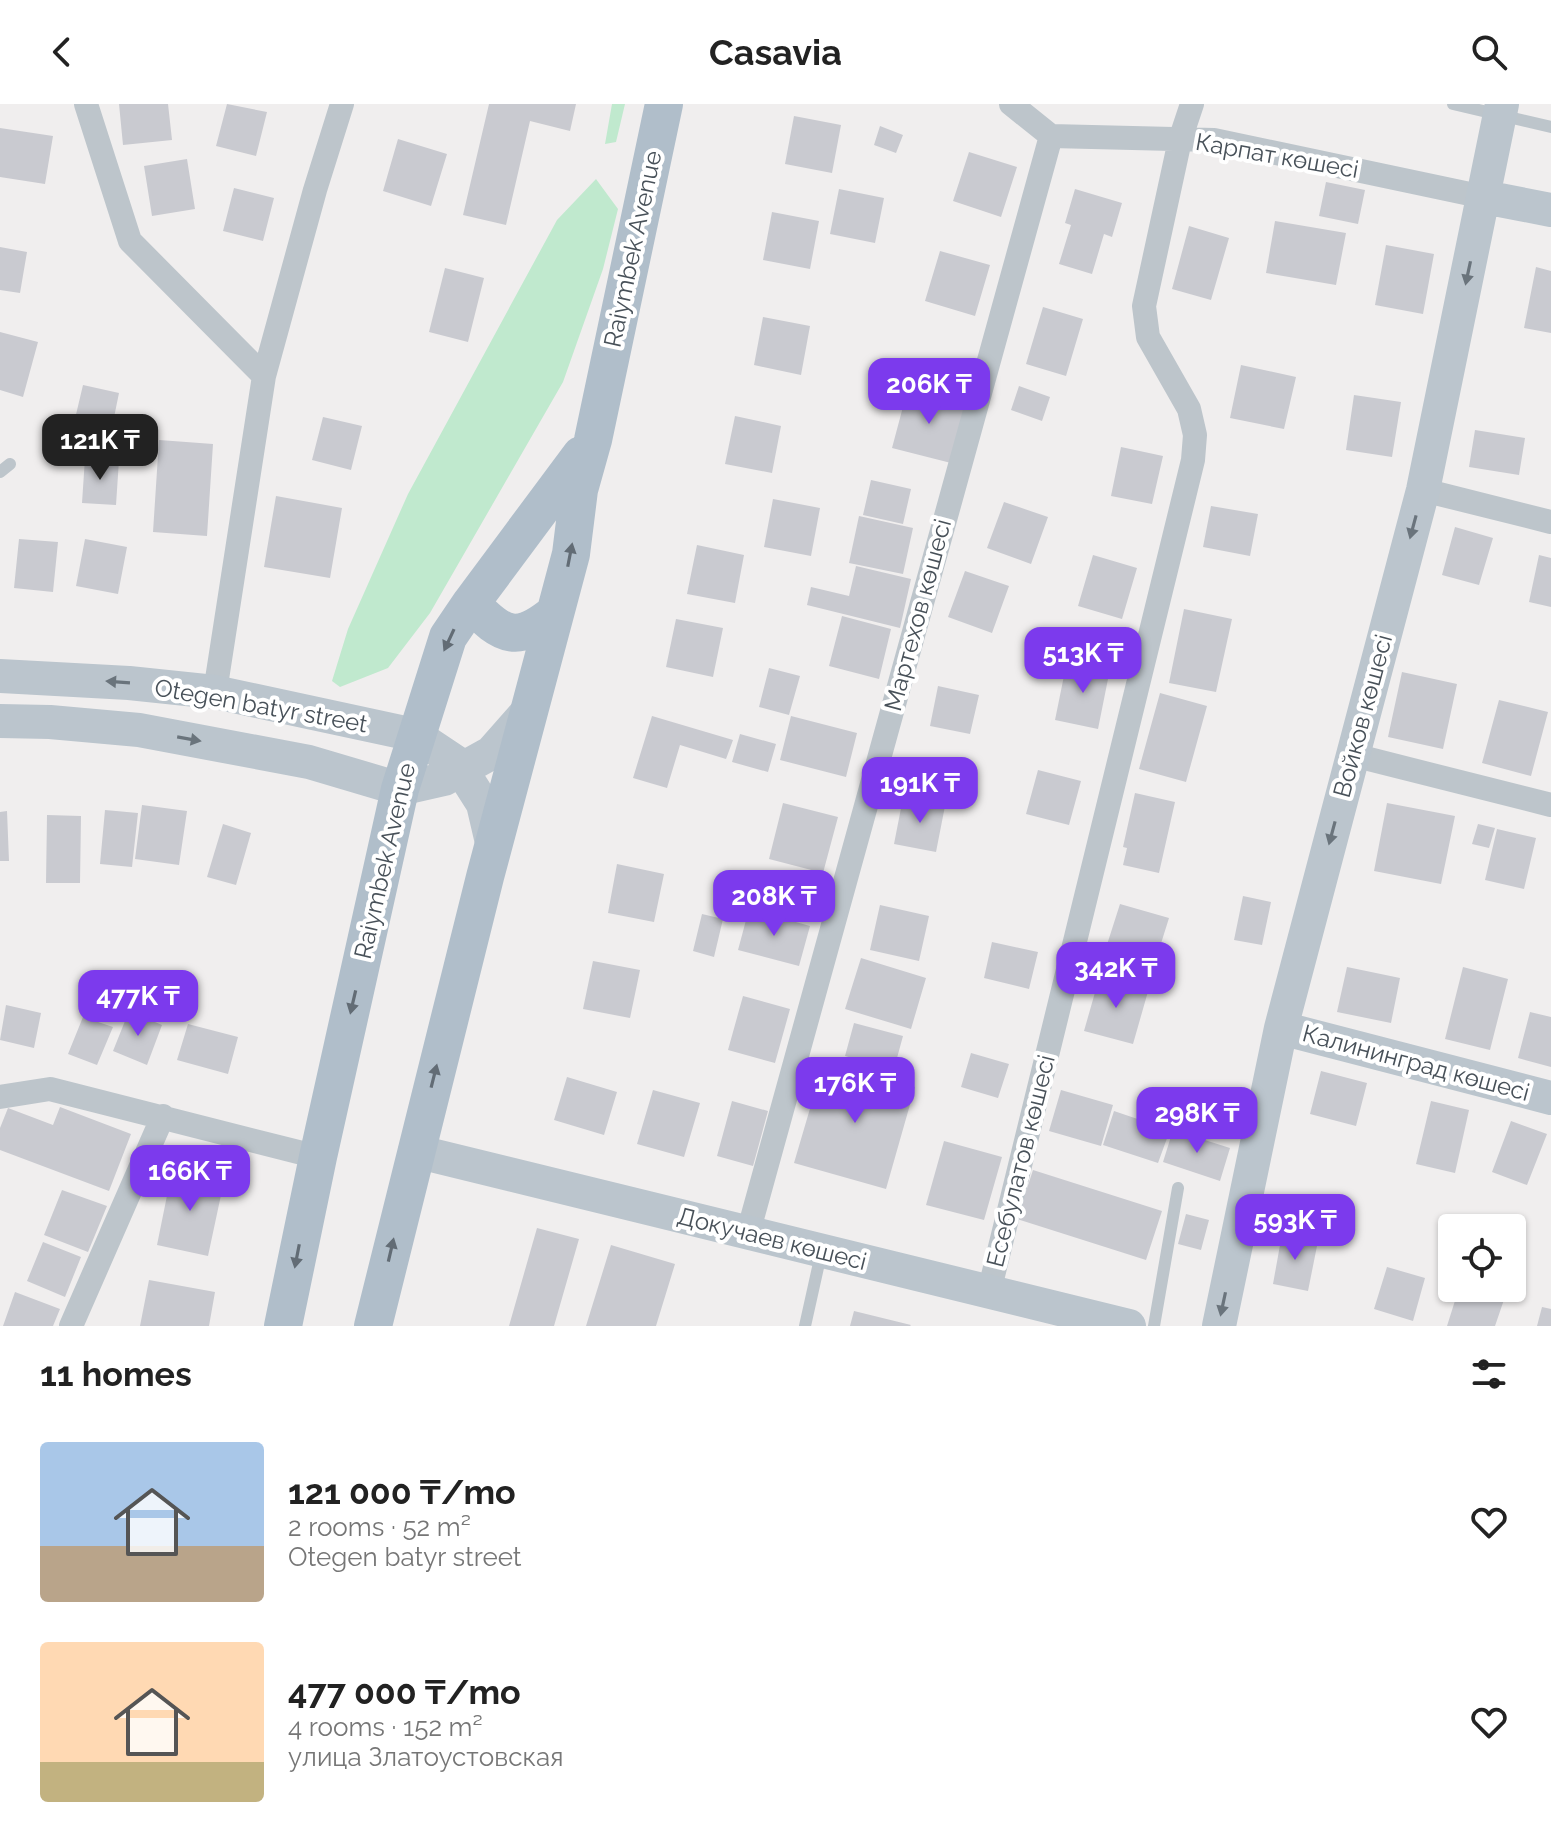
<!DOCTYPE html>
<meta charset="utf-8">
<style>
:root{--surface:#fff;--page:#f2f2f2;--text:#222;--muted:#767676;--accent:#7c3aed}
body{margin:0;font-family:Raleway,sans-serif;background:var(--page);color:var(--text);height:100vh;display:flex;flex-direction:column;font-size:30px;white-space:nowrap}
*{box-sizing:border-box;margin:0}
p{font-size:26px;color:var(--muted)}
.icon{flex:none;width:44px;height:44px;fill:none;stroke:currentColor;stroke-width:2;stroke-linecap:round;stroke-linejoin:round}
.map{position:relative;height:1222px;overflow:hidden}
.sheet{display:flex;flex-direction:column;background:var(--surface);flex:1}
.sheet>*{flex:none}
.tools{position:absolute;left:1438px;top:1110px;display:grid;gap:16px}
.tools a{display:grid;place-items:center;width:88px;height:88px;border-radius:8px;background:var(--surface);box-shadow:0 2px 6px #0004;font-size:40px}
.price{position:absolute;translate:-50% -68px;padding:0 18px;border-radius:16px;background:var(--accent);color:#fff;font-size:26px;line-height:52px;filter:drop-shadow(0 2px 4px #0008)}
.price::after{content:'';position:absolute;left:50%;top:48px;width:24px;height:18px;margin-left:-12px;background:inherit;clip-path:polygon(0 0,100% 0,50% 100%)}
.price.selected{background:#222;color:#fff}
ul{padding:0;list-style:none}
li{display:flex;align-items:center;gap:24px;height:200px;padding:0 40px}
li span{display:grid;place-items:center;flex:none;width:224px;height:160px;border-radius:8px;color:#555}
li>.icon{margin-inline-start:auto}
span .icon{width:96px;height:96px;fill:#fffc;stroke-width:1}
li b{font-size:34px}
h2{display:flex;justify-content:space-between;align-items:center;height:96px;padding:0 40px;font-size:34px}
header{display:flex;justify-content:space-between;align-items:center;height:104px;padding:0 40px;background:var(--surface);font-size:36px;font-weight:700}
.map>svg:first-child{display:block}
.green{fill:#c0e9ce}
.building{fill:#c9cad0}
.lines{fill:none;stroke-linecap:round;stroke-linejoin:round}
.lane{stroke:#bdc5cb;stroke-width:12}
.street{stroke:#bdc5cb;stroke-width:24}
.secondary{stroke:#bbc5cd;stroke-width:34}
.primary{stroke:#b0beca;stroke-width:38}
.oneway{fill:#6a747c}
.oneway2{fill:#626c75}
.labels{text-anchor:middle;stroke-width:8;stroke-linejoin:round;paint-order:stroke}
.street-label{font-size:24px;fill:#485159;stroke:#fff}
</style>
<header><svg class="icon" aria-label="back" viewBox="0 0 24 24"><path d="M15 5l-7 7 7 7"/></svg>Casavia<svg class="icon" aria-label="search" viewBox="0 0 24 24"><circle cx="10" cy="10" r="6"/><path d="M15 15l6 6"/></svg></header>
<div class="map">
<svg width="1551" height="1222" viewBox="0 0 1551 1222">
<rect width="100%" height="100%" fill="#f0eeee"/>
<path class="green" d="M612,0h13l-9,38 -11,2z
M596,75l22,30 -15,60 -40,113 -133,231 -42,55 -48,19 -8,-6 16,-52 60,-135 149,-274z"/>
<path class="building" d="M119,0h49l4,36 -49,5z
M227,0l40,8 -11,44 -40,-10z
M489,0h87l-6,27 -40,-10 -24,104 -43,-10z
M794,12l47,9 -9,48 -47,-9z
M880,22l23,9 -7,18 -22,-8z
M0,24l53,8 -8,48 -45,-7z
M398,35l49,15 -16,52 -48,-15z
M969,48l48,15 -16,50 -48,-16z
M187,55l8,50 -43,7 -8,-50z
M1326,78l39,8 -7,34 -39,-8z
M234,84l40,10 -11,43 -40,-10z
M839,85l45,9 -9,45 -45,-9z
M1075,85l47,14 -10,34 -8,-3 -12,40 -33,-10 12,-39 -6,-2z
M772,108l47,9 -9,48 -47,-9z
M1275,117l71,12 -10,52 -70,-12z
M1189,122l40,12 -18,62 -39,-11z
M1386,141l48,9 -11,60 -48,-9z
M0,143l27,5 -7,41 -20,-3z
M940,147l50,14 -15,51 -50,-15z
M1536,163l15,4v62l-27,-5z
M445,164l39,10 -16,64 -39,-10z
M1043,203l40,12 -17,57 -40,-12z
M763,213l47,9 -9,49 -47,-10z
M0,228l38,10 -15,55 -23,-7z
M1241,261l55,12 -12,52 -54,-11z
M83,281l36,8 -8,39 -37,-9z
M1019,282l31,11 -8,24 -31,-11z
M908,284l58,15 -15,60 -59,-15z
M1354,291l47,7 -9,55 -46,-7z
M735,312l46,10 -9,47 -47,-9z
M323,313l39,9 -11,44 -39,-10z
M1475,326l50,8 -6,37 -50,-8z
M159,336l54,4 -6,92 -54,-4z
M1121,343l42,9 -11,48 -41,-8z
M85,354l34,2 -3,45 -34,-2z
M871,376l40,9 -8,35 -40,-9z
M276,392l66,12 -12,70 -66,-11z
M773,395l47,9 -9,48 -47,-9z
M1004,398l44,15 -17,47 -44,-16z
M1211,402l47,8 -8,42 -47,-9z
M859,412l54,12 -10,46 -54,-11z
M1455,423l38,11 -14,47 -37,-10z
M19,435l39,3 -5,50 -39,-4z
M85,435l42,8 -9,47 -42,-8z
M697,441l47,10 -9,48 -48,-9z
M1093,451l44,13 -15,51 -44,-13z
M1539,451l12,3v49l-22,-5z
M856,462l55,13 -11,49 -93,-23 4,-18 38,9z
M965,467l44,15 -17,47 -44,-16z
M1184,505l48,10 -16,73 -47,-9z
M842,512l49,13 -12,50 -50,-13z
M676,515l47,9 -10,49 -47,-10z
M1067,557l43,8 -12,60 -43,-9z
M769,564l31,8 -11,39 -30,-8z
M1402,568l55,12 -14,65 -55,-12z
M938,582l41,9 -9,39 -40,-8z
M1160,589l47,13 -21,76 -47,-13z
M1499,596l49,12 -17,64 -49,-13z
M652,612l81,24 -7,19 -46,-14 -13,43 -34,-10z
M791,612l66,17 -11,44 -66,-17z
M740,630l36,10 -8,28 -36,-10z
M1038,666l43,11 -12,44 -43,-11z
M1135,689l40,9 -16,71 -36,-8 4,-17 -4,-1z
M903,694l42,8 -9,46 -42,-8z
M783,699l55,14 -15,56 -54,-14z
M1387,699l68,13 -14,68 -67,-13z
M142,701l45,6 -8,54 -44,-6z
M105,706l33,3 -6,54 -32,-3z
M7,707l2,50h-9v-49z
M47,711l34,1 -1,67h-34z
M223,720l28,9 -15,52 -29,-8z
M1478,720l17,4 -6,20 -17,-4z
M1497,725l39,9 -12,51 -39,-9z
M617,760l47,10 -10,48 -46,-9z
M1243,792l28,6 -9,43 -28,-5z
M1120,800l49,14 -16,51 -49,-15z
M880,801l49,11 -10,45 -49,-11z
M749,805l61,17 -11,40 -61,-16z
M702,810l21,5 -9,38 -21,-6z
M992,838l46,10 -9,37 -45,-11z
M861,854l65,20 -15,51 -66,-20z
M593,857l47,9 -10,48 -47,-9z
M1347,863l53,11 -9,45 -54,-11z
M1463,863l45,12 -18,71 -45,-11z
M1100,871l49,13 -16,56 -49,-13z
M743,892l47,13 -15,54 -47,-13z
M6,901l35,8 -7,35 -34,-8z
M129,907l33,14 -15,40 -34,-14z
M1530,908l21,5v50l-33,-9z
M83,913l30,10 -16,38 -29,-11z
M854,919l49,13 -9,33 -49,-13z
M188,920l50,13 -10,37 -51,-14z
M971,949l38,11 -11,34 -37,-11z
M824,957l91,26 -29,102 -92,-26z
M1321,967l46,12 -11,43 -46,-12z
M567,973l50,15 -13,43 -50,-15z
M653,986l47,13 -16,54 -47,-13z
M1061,986l52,15 -12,41 -52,-15z
M732,997l36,10 -15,55 -36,-10z
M1431,997l38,9 -14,63 -39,-9z
M60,1003l71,27 -22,57 -109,-41v-22l8,-20 45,17z
M1114,1007l56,19 -12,33 -55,-18z
M1511,1017l36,13 -20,51 -35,-13z
M1173,1026l57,18 -10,33 -57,-19z
M944,1037l58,16 -18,63 -58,-15z
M1033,1066l129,41 -16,49 -129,-41z
M172,1067l52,10 -16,75 -51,-11z
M62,1086l45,16 -19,46 -44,-17z
M1186,1110l23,6 -8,30 -23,-6z
M537,1124l42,11 -25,87h-45z
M1282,1130l36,7 -10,50 -35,-7z
M43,1138l38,15 -16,40 -38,-16z
M611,1141l64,19 -19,62h-70z
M1387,1163l38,11 -12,43 -39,-12z
M149,1176l66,12 -6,34h-69z
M1459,1184h49l-13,38h-48z
M15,1188l45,17 -7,17h-50z
M1542,1203l9,2v17h-14z
M854,1207l57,14 -1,1h-60z"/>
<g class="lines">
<path class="lane" d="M1453,0l98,23
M0,368l10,-8
M805,1222l16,-72
M1154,1222l24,-138"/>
<path class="street" d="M86,0l44,137 134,135
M1011,0l40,32 163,4 270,57
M1423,386l128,32
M215,588l49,-316 51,-186 27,-86
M1353,651l198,50
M0,993l50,-8 268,68
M748,1129l303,-1097
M989,1188l204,-832 2,-25 -6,-26 -41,-72 -4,-31 36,-166 12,-36
M71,1222l92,-210"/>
<path class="secondary" d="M1484,93l67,13
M0,572l129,7 86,9 200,43 42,28 26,41 10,43
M0,617l50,1 89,8 170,32 91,27 44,-10 47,-26 38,-43
M1281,924l270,70
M415,1047l714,175
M1219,1222l62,-298 142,-538 79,-386"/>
<path class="primary" d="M471,499c32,35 47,40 84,10
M283,1222l35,-169 82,-368 48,-152 23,-34 110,-148
M373,1222l112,-449 86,-323 8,-64 14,-50 71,-336"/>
</g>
<defs><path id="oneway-solid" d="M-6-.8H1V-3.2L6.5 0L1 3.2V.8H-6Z" transform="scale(2)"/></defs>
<g class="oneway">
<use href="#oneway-solid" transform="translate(1468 169) rotate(102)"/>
<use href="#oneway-solid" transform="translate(1413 423) rotate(105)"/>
<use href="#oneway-solid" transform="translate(118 578) rotate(-176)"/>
<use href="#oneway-solid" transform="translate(189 635) rotate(10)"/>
<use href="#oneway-solid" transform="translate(1332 729) rotate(105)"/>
<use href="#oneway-solid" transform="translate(1223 1200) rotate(102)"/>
</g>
<g class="oneway2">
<use href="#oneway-solid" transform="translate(570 451) rotate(-79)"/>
<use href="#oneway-solid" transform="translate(449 536) rotate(115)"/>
<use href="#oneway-solid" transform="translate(353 898) rotate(103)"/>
<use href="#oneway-solid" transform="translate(434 972) rotate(-76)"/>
<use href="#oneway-solid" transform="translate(391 1146) rotate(-77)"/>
<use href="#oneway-solid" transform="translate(297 1152) rotate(101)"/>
</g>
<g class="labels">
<g class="street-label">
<text transform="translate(1277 52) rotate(10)" y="8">Карпат көшесі</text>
<text transform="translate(633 145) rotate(-78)" y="8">Raiymbek Avenue</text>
<text transform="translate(918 511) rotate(-75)" y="8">Мартехов көшесі</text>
<text transform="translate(261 602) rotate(10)" y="8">Otegen batyr street</text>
<text transform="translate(1363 612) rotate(-75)" y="8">Войков көшесі</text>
<text transform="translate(385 757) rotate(-77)" y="8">Raiymbek Avenue</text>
<text transform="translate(1416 959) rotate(15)" y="8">Калининград көшесі</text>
<text transform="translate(1021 1057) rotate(-76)" y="8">Есебулатов көшесі</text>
<text transform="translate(772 1135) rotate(14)" y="8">Докучаев көшесі</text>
</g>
</g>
</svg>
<div class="tools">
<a><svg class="icon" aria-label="locate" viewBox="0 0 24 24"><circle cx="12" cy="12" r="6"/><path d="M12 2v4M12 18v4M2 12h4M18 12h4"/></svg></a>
</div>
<b class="price" style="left:929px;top:322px">206K ₸</b>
<b class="price selected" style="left:100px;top:378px">121K ₸</b>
<b class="price" style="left:1083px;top:591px">513K ₸</b>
<b class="price" style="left:920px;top:721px">191K ₸</b>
<b class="price" style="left:774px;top:834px">208K ₸</b>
<b class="price" style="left:1116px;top:906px">342K ₸</b>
<b class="price" style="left:138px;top:934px">477K ₸</b>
<b class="price" style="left:855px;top:1021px">176K ₸</b>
<b class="price" style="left:1197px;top:1051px">298K ₸</b>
<b class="price" style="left:190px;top:1109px">166K ₸</b>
<b class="price" style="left:1295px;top:1158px">593K ₸</b>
</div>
<section class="sheet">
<h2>11 homes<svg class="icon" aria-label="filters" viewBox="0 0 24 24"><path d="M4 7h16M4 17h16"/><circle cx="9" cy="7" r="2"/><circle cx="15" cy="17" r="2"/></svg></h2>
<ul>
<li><span style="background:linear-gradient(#a9c7e8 65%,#b9a48a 0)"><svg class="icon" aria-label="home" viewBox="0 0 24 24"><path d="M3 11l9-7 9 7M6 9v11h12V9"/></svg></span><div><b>121 000 ₸/mo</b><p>2 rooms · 52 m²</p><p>Otegen batyr street</p></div><svg class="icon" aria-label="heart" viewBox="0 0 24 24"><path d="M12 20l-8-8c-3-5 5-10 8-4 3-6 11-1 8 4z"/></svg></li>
<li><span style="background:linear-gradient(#ffd9b3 75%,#c2b280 0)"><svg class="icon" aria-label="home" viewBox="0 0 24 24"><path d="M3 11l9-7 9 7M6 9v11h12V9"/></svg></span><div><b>477 000 ₸/mo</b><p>4 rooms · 152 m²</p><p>улица Златоустовская</p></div><svg class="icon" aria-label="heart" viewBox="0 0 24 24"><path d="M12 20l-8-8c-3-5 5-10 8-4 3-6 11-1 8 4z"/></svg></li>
</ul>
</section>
